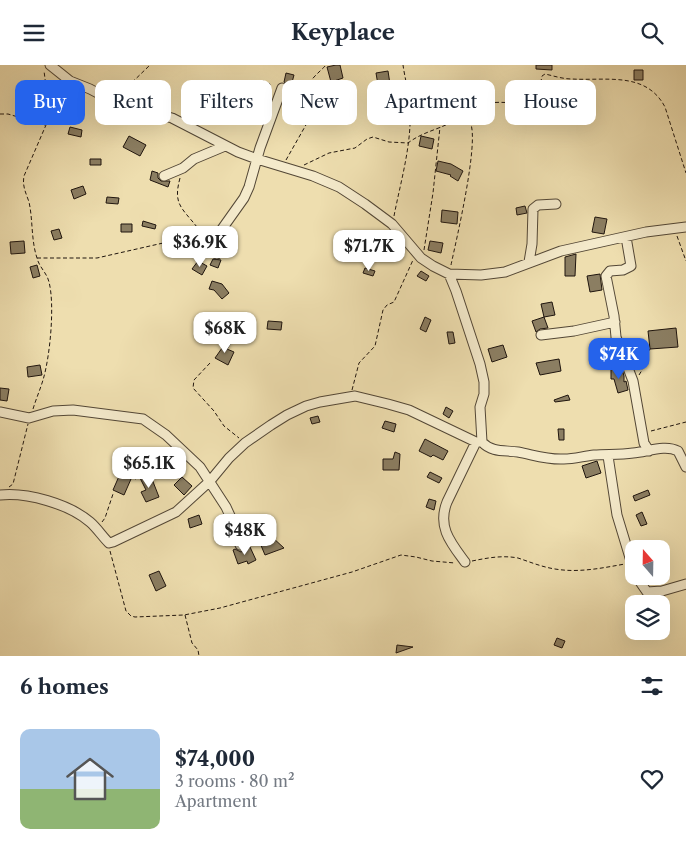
<!DOCTYPE html>
<meta charset="utf-8">
<style>
:root{--surface:#fff;--page:#f2f2f3;--text:#1f2937;--muted:#747a83;--line:#e0e1e3;--accent:#2563eb}
body{margin:0;font-family:"Libre Caslon Text",serif;background:var(--page);color:var(--text);height:100vh;display:flex;flex-direction:column;font-size:19px;white-space:nowrap}
*{box-sizing:border-box;margin:0}
p{font-size:16px;color:var(--muted)}
.icon{flex:none;width:28px;height:28px;fill:none;stroke:currentColor;stroke-width:2;stroke-linecap:round;stroke-linejoin:round}
.map{position:relative;height:591px;overflow:hidden}
.panel{display:flex;flex-direction:column;background:var(--surface);flex:1}
.panel>*{flex:none}
.guide{position:absolute;left:15px;top:15px;width:656px;height:45px;display:flex;gap:10px}
.needle{width:32px;rotate:340deg}
.fabs{position:absolute;left:625px;top:475px;display:grid;gap:10px}
.fabs a{display:grid;place-items:center;width:45px;height:45px;border-radius:10px;background:var(--surface);box-shadow:0 5px 20px #0002;font-size:25px}
.price{position:absolute;translate:-50% -42px;padding:0 11px;border-radius:10px;background:#fff;color:#222;font-size:16px;line-height:32px;filter:drop-shadow(0 1px 2px #0008)}
.price::after{content:'';position:absolute;left:50%;top:30px;width:15px;height:11px;margin-left:-8px;background:inherit;clip-path:polygon(0 0,100% 0,50% 100%)}
.price.active{background:var(--accent);color:#fff}
ul{padding:0;list-style:none}
li{display:flex;align-items:center;gap:15px;height:125px;padding:0 20px}
li+li{border-top:1px solid var(--line)}
li span{display:grid;place-items:center;flex:none;width:140px;height:100px;border-radius:10px;color:#555}
li>.icon{margin-inline-start:auto}
span .icon{width:60px;height:60px;fill:#fffc;stroke-width:1}
li b{font-size:21px}
h2{display:flex;justify-content:space-between;align-items:center;height:60px;padding:0 20px;font-size:21px}
.tag{padding:0 18px;border-radius:10px;background:var(--surface);box-shadow:0 5px 20px #0002;font-size:18px;line-height:45px}
.tag.active{background:var(--accent);color:#fff}
header{display:flex;justify-content:space-between;align-items:center;height:65px;padding:0 20px;background:var(--surface);font-size:22px;font-weight:700}
.map>svg:first-child{display:block}
.building{fill:#8b7e62;stroke:#1f150e}
.lines{fill:none;stroke-linecap:round;stroke-linejoin:round}
.minor-casing{stroke:#534736;stroke-width:11}
.path{stroke:#1f150e;stroke-width:1;stroke-dasharray:4 2.5;stroke-linecap:butt}
.minor{stroke:#f4eacb;stroke-width:9}
</style>
<header><svg class="icon" aria-label="menu" viewBox="0 0 24 24"><path d="M4 6h16M4 12h16M4 18h16"/></svg>Keyplace<svg class="icon" aria-label="search" viewBox="0 0 24 24"><circle cx="10" cy="10" r="6"/><path d="M15 15l6 6"/></svg></header>
<div class="map">
<svg width="686" height="591" viewBox="0 0 686 591">
<rect width="100%" height="100%" fill="#eedeaf"/>
<filter id="stains"><feTurbulence type="fractalNoise" baseFrequency=".004" numOctaves="4"/><feColorMatrix values="0 0 0 0 .2 0 0 0 0 .09 0 0 0 0 .02 0 0 0 .5 -.17"/></filter>
<radialGradient id="worn" r=".72"><stop offset=".6" stop-color="#630" stop-opacity="0"/><stop offset="1" stop-color="#630" stop-opacity=".3"/></radialGradient>
<path class="building" d="M336,0h4l3,13 -12,4 -4,-15z
M536,0h16v5l-16,-1z
M634,5h9v10h-9z
M388,6l2,13 -12,1 -2,-12z
M286,8l8,2 -3,11 -7,-4z
M263,16l7,3 -4,11 -8,-3z
M444,20l9,1 -1,6 -9,-2z
M388,21l8,3 -3,8 -8,-3z
M332,22l12,3 -3,9 -11,-3z
M231,24l12,5 -3,8 -12,-5z
M294,25l13,6 -5,11 -9,-4 3,-4 -5,-3z
M443,35l8,2 -1,7 -9,-2z
M429,41l10,2 -3,13 -9,-1z
M70,62l12,3 -1,7 -13,-3z
M129,71l17,9 -6,11 -17,-9z
M421,71l13,3 -2,10 -13,-3z
M90,94h11v6h-11z
M438,96l13,3 12,7 -5,10 -8,-5 1,-1 -15,-4z
M152,106l6,2v5l3,3h9l-2,6 -18,-7z
M83,121l3,8 -12,5 -3,-9z
M107,132l12,1 -1,6 -12,-1z
M525,141l2,7 -10,2 -1,-7z
M442,145l16,2 -1,12 -16,-2z
M595,152l12,2 -3,15 -12,-2z
M143,156l13,4 -1,4 -13,-3z
M121,159h11v8h-11z
M192,163l16,5 -3,10 -16,-4z
M59,164l3,9 -8,2 -3,-9z
M24,176l1,12 -14,1 -1,-12z
M430,176l13,2 -2,10 -13,-3z
M363,184l9,1v5l-10,-1z
M576,189l-1,22h-10v-19z
M213,194l8,1 -3,8 -8,-3z
M198,196l9,5 -5,9 -10,-6z
M37,200l3,11 -7,2 -3,-11z
M365,203l10,3 -2,5 -10,-3z
M421,206l8,5 -3,5 -9,-5z
M600,209l2,16 -12,2 -3,-16z
M212,216l10,3 7,9 -7,6 -8,-9 -5,-1z
M552,237l3,13 -11,2 -3,-13z
M425,252l6,3 -5,12 -6,-3z
M544,252l4,11 -8,1 -4,3 -4,-11z
M268,256l14,1 -1,8 -14,-1z
M676,263l2,19 -28,2 -2,-18z
M447,267h6l2,11 -6,1z
M227,276l4,2 -4,6 7,3 -6,13 -13,-7z
M503,280l4,12 -15,5 -4,-13z
M559,294l2,12 -21,4 -4,-12z
M40,300l2,10 -14,2 -1,-10z
M611,304h11l2,7v6l2,-1 2,9 -10,3 -4,-14h-3z
M0,323l9,1 -2,12 -7,-1z
M568,330l2,5 -15,2 -1,-2z
M446,342l7,4 -4,7 -6,-4z
M318,351l2,6 -8,2 -2,-6z
M385,356l11,3 -2,8 -12,-4z
M558,364h6v11h-5z
M425,374l23,12 -5,9 -10,-5 -2,2 -12,-6z
M395,387l5,2 -1,16h-16v-11h10z
M597,396l4,12 -15,5 -4,-12z
M141,405l3,6 -9,3 -2,-6z
M430,407l12,6 -3,5 -12,-6z
M120,409l11,5 -7,16 -11,-5z
M150,409l9,23 -13,5 -5,-10 5,-2 -6,-12z
M182,412l10,9 -8,9 -10,-10z
M648,425l2,5 -15,6 -2,-5z
M429,434l7,2 -2,9 -8,-3z
M642,447l5,12 -6,2 -5,-11z
M199,450l3,9 -12,4 -2,-9z
M252,465l3,7 -6,3 -3,-7z
M272,472l12,11 -19,7 -5,-12z
M250,482l6,13 -8,4 -1,-3 -9,3 -5,-14 2,-1 6,3z
M159,506l7,15 -10,5 -7,-16z
M557,573l8,3 -3,7 -8,-3z
M397,580l16,2 -17,6z"/>
<g class="lines">
<g class="minor-casing">
<path id="minor" d="M50,0l20,16 20,8 36,19 19,3 27,7 66,34 19,7 56,17 26,11 26,17 27,20 29,34 12,8 16,8 32,1 24,-3 56,-21 85,-19 40,-5
M164,111l19,-8 11,-9 31,-13
M626,172l5,29 -8,4 -13,1 -4,5 8,40 2,21 17,44 11,62 5,8
M217,189l5,-25 22,-31 5,-11 11,-39 22,-60
M529,197l3,-18 1,-35 5,-4 18,-1
M449,209l7,17 24,73 4,18v12l-4,13 2,35
M541,270l33,-4 41,-9
M0,347l29,6 24,-7 20,-1 70,9 23,16 34,32 26,40 6,13 8,25
M608,391l9,59 17,56
M0,430c27,-3 69,9 90,27 7,6 12,14 19,21l4,-1 63,-30 34,-31 19,-23 16,-15 26,-18 16,-10 19,-9 14,-4 35,-6 33,8 21,6 67,32h6c10,11 23,8 36,10 16,3 29,8 46,7 10,0 20,-3 30,-4 13,-1 26,0 39,-2 14,-1 32,-9 45,-2l8,16
M465,497c-14,-19 -28,-35 -18,-60l29,-60
M636,511l11,16 15,-1 24,-7"/>
</g>
<path class="path" d="M118,31l32,-31
M0,49h8l37,11
M286,95l25,-44c4,-15 -4,-15 -4,-26 0,-9 14,-19 19,-25
M304,100l25,-12 26,-5 12,-9 6,-2 16,5 19,1c13,-10 28,-13 42,-20 12,-6 23,-16 35,-19 18,-5 38,4 53,-7l4,-21 3,-2c9,2 18,5 27,5 34,2 74,-8 93,28l21,66
M180,113c-7,26 1,29 17,49
M394,151c7,-36 18,-72 16,-109 -1,-14 -5,-28 -7,-42
M677,171l9,25
M424,185l9,-57 7,-66
M37,193h60l75,-17 22,1
M451,200c5,-24 29,-125 19,-143l-11,-3
M210,298l-16,17 -1,8 21,23 10,15 15,12
M639,310c6,-8 5,-18 11,-26
M352,325l7,-27 16,-17 8,-36 4,-5 7,-3 19,-42
M33,344c3,-10 7,-19 10,-29 7,-23 12,-75 6,-98 -2,-9 -10,-15 -12,-24 -6,-18 -4,-38 -8,-56 -3,-9 -7,-16 -5,-26l22,-51 3,-16 -5,-38
M651,366l35,-9
M9,422l4,-3 15,-60
M102,457l3,-4 8,-24
M110,486l16,60 5,5 4,1 49,-2 36,-7 132,-36 49,-17 15,2 16,4 23,2
M472,496c15,-3 30,-6 46,-3 12,4 24,9 37,11 24,4 47,-1 70,-5
M185,550l7,28 6,7 1,6"/>
<use href="#minor" class="minor"/>
</g>
<rect width="100%" height="100%" filter="url(#stains)"/>
<rect width="100%" height="100%" fill="url(#worn)"/>
</svg>
<div class="fabs">
<a><svg class="needle" viewBox="-14 -14 28 28"><path d="M0-13l5 13h-10z" fill="#e53935"/><path d="M0 13l5-13h-10z" fill="#747a83"/></svg></a>
<a><svg class="icon" aria-label="layers" viewBox="0 0 24 24"><path d="M12 4l9 5-9 5-9-5zM3 14l9 5 9-5"/></svg></a>
</div>
<b class="price" style="left:200px;top:203px">$36.9K</b>
<b class="price" style="left:369px;top:207px">$71.7K</b>
<b class="price" style="left:225px;top:289px">$68K</b>
<b class="price active" style="left:619px;top:315px">$74K</b>
<b class="price" style="left:149px;top:424px">$65.1K</b>
<b class="price" style="left:245px;top:491px">$48K</b>
<div class="guide">
<a class="tag active">Buy</a>
<a class="tag">Rent</a>
<a class="tag">Filters</a>
<a class="tag">New</a>
<a class="tag">Apartment</a>
<a class="tag">House</a>
</div>
</div>
<section class="panel">
<h2>6 homes<svg class="icon" aria-label="filters" viewBox="0 0 24 24"><path d="M4 7h16M4 17h16"/><circle cx="9" cy="7" r="2"/><circle cx="15" cy="17" r="2"/></svg></h2>
<ul>
<li><span style="background:linear-gradient(#a9c7e8 60%,#8fb573 0)"><svg class="icon" aria-label="home" viewBox="0 0 24 24"><path d="M3 11l9-7 9 7M6 9v11h12V9"/></svg></span><div><b>$74,000</b><p>3 rooms · 80 m²</p><p>Apartment</p></div><svg class="icon" aria-label="heart" viewBox="0 0 24 24"><path d="M12 20l-8-8c-3-5 5-10 8-4 3-6 11-1 8 4z"/></svg></li>
</ul>
</section>
